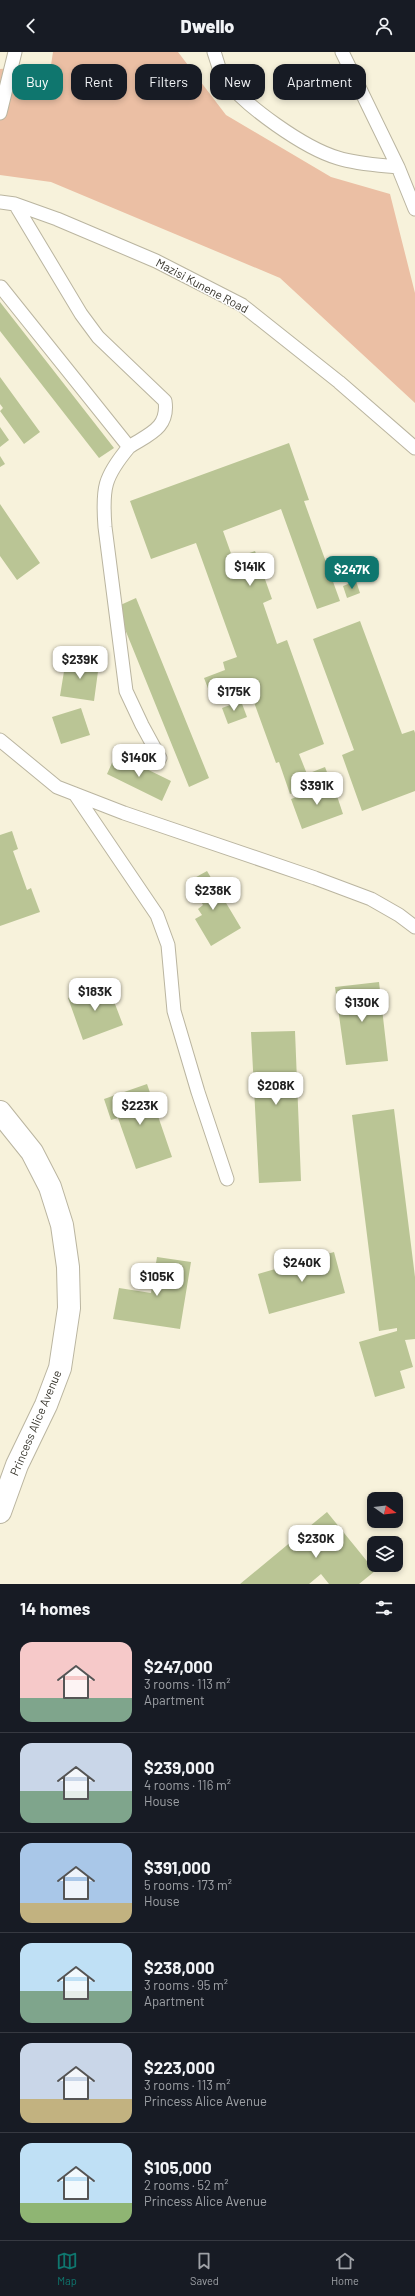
<!DOCTYPE html>
<meta charset="utf-8">
<style>
:root{--surface:#171b24;--page:#20242c;--text:#f1f3f6;--muted:#9ea1a6;--line:#363941;--accent:#0f766e}
body{margin:0;font-family:Barlow,sans-serif;background:var(--page);color:var(--text);height:100vh;display:flex;flex-direction:column;font-size:15px;white-space:nowrap}
*{box-sizing:border-box;margin:0}
p{font-size:13px;color:var(--muted)}
.icon{flex:none;width:22px;height:22px;fill:none;stroke:currentColor;stroke-width:2;stroke-linecap:round;stroke-linejoin:round}
.map{position:relative;height:1532px;overflow:hidden}
.side{display:flex;flex-direction:column;background:var(--surface);flex:1}
.side>*{flex:none}
.banner{position:absolute;left:12px;top:12px;width:391px;height:36px;display:flex;gap:8px}
.needle{width:26px;rotate:104deg}
.fabs{position:absolute;left:367px;top:1440px;display:grid;gap:8px}
.fabs a{display:grid;place-items:center;width:36px;height:36px;border-radius:8px;background:var(--surface);box-shadow:0 2px 6px #0003;font-size:20px}
.price{position:absolute;translate:-50% -34px;padding:0 9px;border-radius:8px;background:#fff;color:#222;font-size:13px;line-height:26px;filter:drop-shadow(0 1px 2px #0008)}
.price::after{content:'';position:absolute;left:50%;top:24px;width:12px;height:9px;margin-left:-6px;background:inherit;clip-path:polygon(0 0,100% 0,50% 100%)}
.price.active{background:var(--accent);color:#fff}
ul{padding:0;list-style:none}
li{display:flex;align-items:center;gap:12px;height:100px;padding:0 20px}
li+li{border-top:1px solid var(--line)}
li span{display:grid;place-items:center;flex:none;width:112px;height:80px;border-radius:12px;color:#555}
li>.icon{margin-inline-start:auto}
span .icon{width:48px;height:48px;fill:#fffc;stroke-width:1}
li b{font-size:17px}
h2{display:flex;justify-content:space-between;align-items:center;height:48px;padding:0 20px;font-size:17px}
.tag{padding:0 14px;border-radius:12px;background:var(--surface);box-shadow:0 2px 6px #0003;font-size:14px;line-height:36px}
.tag.active{background:var(--accent);color:#fff}
header{display:flex;justify-content:space-between;align-items:center;height:52px;padding:0 20px;background:var(--surface);font-size:18px;font-weight:800}
.menu{display:flex;justify-content:space-around;align-items:center;height:56px;border-top:1px solid var(--line);background:var(--surface);font-size:11px;color:var(--muted)}
.menu a{display:grid;justify-items:center;gap:2px}
.menu .active{color:var(--accent)}
.map>svg:first-child{display:block}
.green{fill:#ebbfa4}
.building{fill:#bac595}
.lines{fill:none;stroke-linecap:round;stroke-linejoin:round}
.service-casing{stroke:#bab5a0;stroke-width:15}
.tertiary-casing{stroke:#bab5a0;stroke-width:24}
.service{stroke:#fff;stroke-width:13}
.tertiary{stroke:#fff;stroke-width:22}
.labels{text-anchor:middle;stroke-width:3;stroke-linejoin:round;paint-order:stroke}
.street-label{font-size:12px;fill:#36342b;stroke:#fff}
</style>
<header><svg class="icon" aria-label="back" viewBox="0 0 24 24"><path d="M15 5l-7 7 7 7"/></svg>Dwello<svg class="icon" aria-label="person" viewBox="0 0 24 24"><circle cx="12" cy="8" r="4"/><path d="M4 21q1-7 8-7t8 7"/></svg></header>
<div class="map">
<svg width="415" height="1532" viewBox="0 0 415 1532">
<rect width="100%" height="100%" fill="#f7f2db"/>
<path class="green" d="M53,0h125l48,63 105,62 59,17 25,99v110l-135,-125 -229,-96 -51,-7v-106l51,-4z"/>
<path class="building" d="M0,250l114,146 -15,10 -99,-127z
M0,325l40,55 -16,12 -24,-33 3,-3 -3,-4z
M0,375l9,13 -9,7z
M289,391l20,57 -5,1 36,100 -23,8 -36,-100 -58,22 10,28 22,-8 17,48 -9,4 14,41 10,-4 37,104 -25,10 8,20 18,-7 5,13 -40,14 -11,-32 -3,1 -29,-80 -36,13 -7,-18 21,-8 -2,-8 14,-5 -41,-114 -45,16 -21,-58z
M0,404l5,8 -5,3z
M0,452l40,59 -23,17 -17,-24z
M356,529l4,12 -13,5 -4,-12z
M136,546l73,180 -20,9 -73,-180z
M360,569l42,113 12,-4 1,3v58l-53,20 -20,-56 12,-5 -41,-111z
M66,607l33,5 -5,37 -34,-5z
M241,649l6,16 -19,7 -6,-16z
M81,656l9,27 -29,9 -9,-27z
M116,702l55,27 -9,20 -55,-27z
M333,732l10,30 -41,15 -11,-30z
M12,779l6,18 -5,2 14,39 4,-2 9,24 -40,14v-91z
M207,819l34,57 -30,18 -16,-27 7,-4 -4,-6 5,-4 -14,-24z
M379,930l9,79 -42,4 -11,-78z
M107,931l16,42 -40,15 -15,-42z
M295,979l6,150 -42,2 -8,-151z
M147,1032l25,73 -36,12 -18,-51 -7,2 -7,-21z
M394,1057l21,168v62l-10,1 8,27 -13,4 5,17 -30,9 -16,-55 38,-11v-3l-18,3 -27,-216z
M334,1200l11,41 -76,21 -11,-40z
M157,1205l34,5 -11,67 -67,-10 6,-31 32,5z
M327,1460l48,59 -16,13h-30l-8,-10 -12,10h-69z"/>
<g class="lines">
<g class="service-casing">
<path id="service" d="M214,0c3,8 5,19 10,26 21,28 80,70 114,80 19,6 40,7 60,9
M342,0l56,115 17,42
M0,61l15,-61
M0,150l15,2 42,15 99,42 86,44 97,77 76,66
M15,152l66,110 17,23 67,64c4,27 -16,33 -36,46
M1,235l128,160c-25,30 -27,41 -24,80l21,164 16,34 18,33
M0,688l57,47 67,26 191,65 56,21 28,16 16,12
M75,742l82,121 11,30 6,66 24,81 29,87"/>
</g>
<g class="tertiary-casing">
<path id="tertiary" d="M0,1060l32,40 18,35 12,38 6,42 1,41 -9,60 -14,37 -29,60 -17,47"/>
</g>
<use href="#service" class="service"/>
<use href="#tertiary" class="tertiary"/>
</g>
<g class="labels">
<g class="street-label">
<text transform="translate(202 234) rotate(28)" y="4">Mazisi Kunene Road</text>
<text transform="translate(36 1371) rotate(-67)" y="4">Princess Alice Avenue</text>
</g>
</g>
</svg>
<div class="fabs">
<a><svg class="needle" viewBox="-14 -14 28 28"><path d="M0-13l5 13h-10z" fill="#e53935"/><path d="M0 13l5-13h-10z" fill="#9ea1a6"/></svg></a>
<a><svg class="icon" aria-label="layers" viewBox="0 0 24 24"><path d="M12 4l9 5-9 5-9-5zM3 14l9 5 9-5"/></svg></a>
</div>
<b class="price" style="left:250px;top:535px">$141K</b>
<b class="price active" style="left:352px;top:538px">$247K</b>
<b class="price" style="left:80px;top:628px">$239K</b>
<b class="price" style="left:234px;top:660px">$175K</b>
<b class="price" style="left:139px;top:726px">$140K</b>
<b class="price" style="left:317px;top:754px">$391K</b>
<b class="price" style="left:213px;top:859px">$238K</b>
<b class="price" style="left:95px;top:960px">$183K</b>
<b class="price" style="left:362px;top:971px">$130K</b>
<b class="price" style="left:276px;top:1054px">$208K</b>
<b class="price" style="left:140px;top:1074px">$223K</b>
<b class="price" style="left:302px;top:1231px">$240K</b>
<b class="price" style="left:157px;top:1245px">$105K</b>
<b class="price" style="left:316px;top:1507px">$230K</b>
<div class="banner">
<a class="tag active">Buy</a>
<a class="tag">Rent</a>
<a class="tag">Filters</a>
<a class="tag">New</a>
<a class="tag">Apartment</a>
</div>
</div>
<section class="side">
<h2>14 homes<svg class="icon" aria-label="filters" viewBox="0 0 24 24"><path d="M4 7h16M4 17h16"/><circle cx="9" cy="7" r="2"/><circle cx="15" cy="17" r="2"/></svg></h2>
<ul>
<li><span style="background:linear-gradient(#f6c9c9 70%,#7fa58c 0)"><svg class="icon" aria-label="home" viewBox="0 0 24 24"><path d="M3 11l9-7 9 7M6 9v11h12V9"/></svg></span><div><b>$247,000</b><p>3 rooms · 113 m²</p><p>Apartment</p></div></li>
<li><span style="background:linear-gradient(#c9d6e8 60%,#7fa58c 0)"><svg class="icon" aria-label="home" viewBox="0 0 24 24"><path d="M3 11l9-7 9 7M6 9v11h12V9"/></svg></span><div><b>$239,000</b><p>4 rooms · 116 m²</p><p>House</p></div></li>
<li><span style="background:linear-gradient(#a9c7e8 75%,#c2b280 0)"><svg class="icon" aria-label="home" viewBox="0 0 24 24"><path d="M3 11l9-7 9 7M6 9v11h12V9"/></svg></span><div><b>$391,000</b><p>5 rooms · 173 m²</p><p>House</p></div></li>
<li><span style="background:linear-gradient(#bfe0f5 60%,#7fa58c 0)"><svg class="icon" aria-label="home" viewBox="0 0 24 24"><path d="M3 11l9-7 9 7M6 9v11h12V9"/></svg></span><div><b>$238,000</b><p>3 rooms · 95 m²</p><p>Apartment</p></div></li>
<li><span style="background:linear-gradient(#c9d6e8 70%,#c2b280 0)"><svg class="icon" aria-label="home" viewBox="0 0 24 24"><path d="M3 11l9-7 9 7M6 9v11h12V9"/></svg></span><div><b>$223,000</b><p>3 rooms · 113 m²</p><p>Princess Alice Avenue</p></div></li>
<li><span style="background:linear-gradient(#bfe0f5 75%,#8fb573 0)"><svg class="icon" aria-label="home" viewBox="0 0 24 24"><path d="M3 11l9-7 9 7M6 9v11h12V9"/></svg></span><div><b>$105,000</b><p>2 rooms · 52 m²</p><p>Princess Alice Avenue</p></div></li>
</ul>
</section>
<nav class="menu">
<a class="active"><svg class="icon" aria-label="map" viewBox="0 0 24 24"><path d="M3 6l6-2 6 2 6-2v14l-6 2-6-2-6 2zM9 4v14M15 6v14"/></svg>Map</a>
<a><svg class="icon" aria-label="saved" viewBox="0 0 24 24"><path d="M7 4h10v16l-5-4-5 4z"/></svg>Saved</a>
<a><svg class="icon" aria-label="home" viewBox="0 0 24 24"><path d="M3 11l9-7 9 7M6 9v11h12V9"/></svg>Home</a>
</nav>
